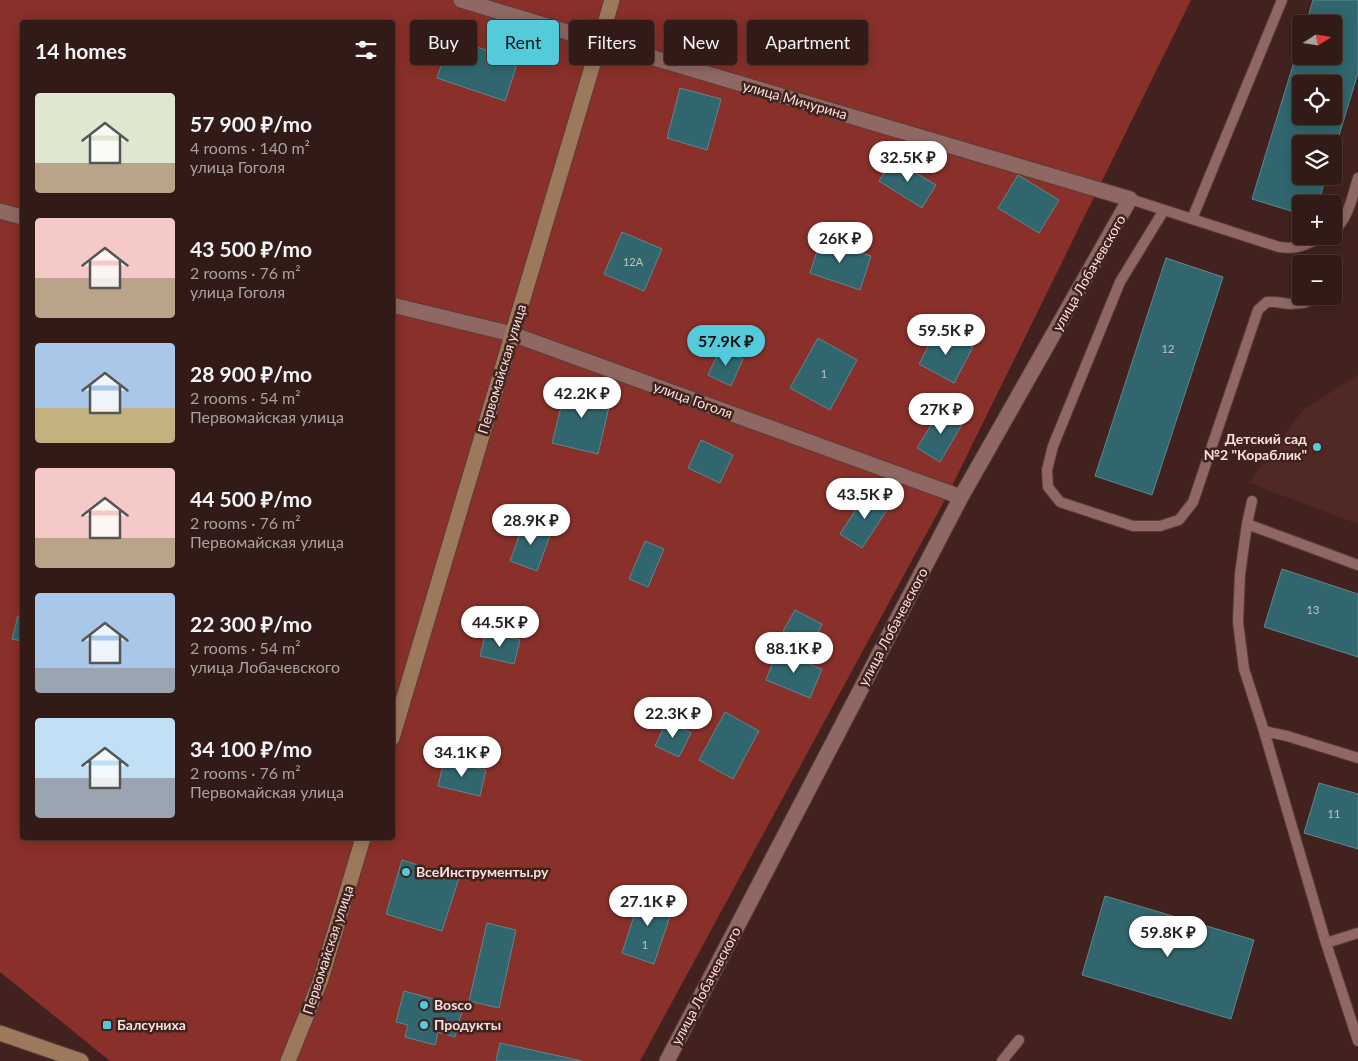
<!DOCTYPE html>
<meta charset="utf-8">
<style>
:root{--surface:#321a16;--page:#3a231f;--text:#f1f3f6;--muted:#a8a1a1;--line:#4d3835;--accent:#53cbdb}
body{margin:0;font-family:Lato,sans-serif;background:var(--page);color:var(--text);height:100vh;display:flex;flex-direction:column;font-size:19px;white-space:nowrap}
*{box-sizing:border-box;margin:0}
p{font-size:16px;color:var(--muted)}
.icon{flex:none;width:28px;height:28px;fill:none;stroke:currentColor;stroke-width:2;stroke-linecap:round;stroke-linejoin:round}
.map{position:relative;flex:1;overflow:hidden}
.drawer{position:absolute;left:20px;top:20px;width:375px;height:820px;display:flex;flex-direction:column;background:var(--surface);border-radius:5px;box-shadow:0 2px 12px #0003,0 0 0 1px var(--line)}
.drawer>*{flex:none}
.top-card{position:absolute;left:410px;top:20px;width:475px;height:45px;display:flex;gap:10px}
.needle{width:32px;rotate:78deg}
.controls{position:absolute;left:1292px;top:15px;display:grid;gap:10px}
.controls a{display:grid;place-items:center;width:50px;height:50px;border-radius:5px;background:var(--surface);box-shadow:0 2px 12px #0003,0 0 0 1px var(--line);font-size:25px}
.price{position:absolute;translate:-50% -42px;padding:0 11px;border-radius:18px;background:#fff;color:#222;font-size:16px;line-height:32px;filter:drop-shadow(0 1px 2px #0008)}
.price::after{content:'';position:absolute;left:50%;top:30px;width:15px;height:11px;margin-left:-8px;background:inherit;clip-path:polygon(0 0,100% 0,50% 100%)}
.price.active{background:var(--accent);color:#111}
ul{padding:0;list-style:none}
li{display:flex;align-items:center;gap:15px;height:125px;padding:0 15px}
li span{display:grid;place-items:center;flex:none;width:140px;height:100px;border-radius:5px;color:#555}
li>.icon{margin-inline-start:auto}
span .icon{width:60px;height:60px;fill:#fffc;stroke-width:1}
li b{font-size:21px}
h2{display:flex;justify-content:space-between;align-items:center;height:60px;padding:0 15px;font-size:21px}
.pill{padding:0 18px;border-radius:5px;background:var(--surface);box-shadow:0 2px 12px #0003,0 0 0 1px var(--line);font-size:18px;line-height:45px}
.pill.active{background:var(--accent);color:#111}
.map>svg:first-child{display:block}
.built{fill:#502925}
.green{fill:#883029;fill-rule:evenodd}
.building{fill:#31666e;stroke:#5b8990;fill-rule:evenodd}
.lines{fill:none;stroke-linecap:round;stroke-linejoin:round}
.lane-casing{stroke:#593d3a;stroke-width:12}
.street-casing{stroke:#593d3a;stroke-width:17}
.secondary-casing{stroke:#593d3a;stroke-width:17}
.lane{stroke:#8f6863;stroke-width:10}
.street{stroke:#8f6863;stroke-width:15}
.secondary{stroke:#9c785d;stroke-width:15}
.poi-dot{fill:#53cbdb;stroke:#42221e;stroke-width:2}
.labels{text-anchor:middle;stroke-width:5;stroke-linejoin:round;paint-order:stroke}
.number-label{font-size:11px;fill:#c5c2c0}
.street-label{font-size:14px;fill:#f6e0dc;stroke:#42221e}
.poi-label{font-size:14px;font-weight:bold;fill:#f6e0dc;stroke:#42221e;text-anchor:start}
</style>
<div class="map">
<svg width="1358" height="1061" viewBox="0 0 1358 1061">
<rect width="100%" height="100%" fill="#42221e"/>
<path class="built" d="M1358,375v149l-109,-41 54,-73z"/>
<path class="green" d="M0,0h1191l-243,494 -308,567h-530l-110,-89zM22,22h370v816h-370z"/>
<path class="building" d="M1313,0h45v73l-24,79v-8h-33v32h25l-8,28h-17v10l-49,-15 49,-160v17h33v-32h-28zM1301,84h33v32h-33z
M450,38l68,23 -13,40 -68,-23z
M680,88l41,11 -14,51 -40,-12z
M893,159l43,26 -14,23 -43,-27z
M1018,175l41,25 -20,33 -41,-25z
M622,232l40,17 -18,42 -40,-17z
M821,239l50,17 -11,34 -50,-17z
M1166,258l57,19 -71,218 -57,-19z
M938,328l35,19 -19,36 -35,-19z
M818,338l39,22 -27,50 -40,-22z
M720,349l23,10 -12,27 -23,-11z
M567,383l45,11 -14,60 -46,-11z
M942,407l22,14 -24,41 -23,-14z
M701,440l32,15 -13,28 -32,-15z
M867,492l22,15 -27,41 -22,-14z
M525,520l27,10 -15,41 -27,-10z
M645,541l19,8 -16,38 -19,-8z
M1282,569l76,25v63l-94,-30z
M795,610l27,14 -11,22 -28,-15z
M18,616l4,1v24l-10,-2z
M486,632l34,8 -6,24 -34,-8z
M777,651l45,18 -12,29 -44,-18z
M725,712l34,19 -26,48 -34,-19z
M667,721l24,12 -12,24 -24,-11z
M444,761l42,9 -6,26 -42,-10z
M1319,783l39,11v55l-54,-16z
M402,860l57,18 -17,53 -56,-17z
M642,891l33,11 -21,62 -32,-11z
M1105,896l149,44 -23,79 -149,-44z
M487,923l29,7 -17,78 -30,-7z
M404,991l59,16 -8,30 -17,-5 -3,13 -30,-8 3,-12 -12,-3z
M500,1043l82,18h-86z"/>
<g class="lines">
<g class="lane-casing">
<path id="lane" d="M1282,0l-90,219 87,28c19,3 28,-3 45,-11
M1130,199l62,20
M1164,210l-44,72 -67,164 -6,24 1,17 12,15 73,24h27l19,-6 14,-18 65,-192 9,-8h8l15,2 13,-1 21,-7
M1334,231c15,-14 18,-34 24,-53
M1334,293l3,-1
M1252,501l-5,23 -7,50 -2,48 6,47 20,62 62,212 32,98
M1247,524l111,41
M1264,731l23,5 71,22
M1326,943l32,-10
M1002,1061l17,-21"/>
</g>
<g class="street-casing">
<path id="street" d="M461,0l139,42 530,157 -169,298 -294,564
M0,211l22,6
M392,305l120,29 449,163"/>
</g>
<g class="secondary-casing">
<path id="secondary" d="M392,738l220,-738
M0,1033l81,28
M288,1061l32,-79 43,-144"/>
</g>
<use href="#lane" class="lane"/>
<use href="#street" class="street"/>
<use href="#secondary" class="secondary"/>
</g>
<g class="poi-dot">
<circle cx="1317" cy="447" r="5"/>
<circle cx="406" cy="872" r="5"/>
<circle cx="424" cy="1005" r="5"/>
<rect x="102" y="1020" width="10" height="10" rx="2.5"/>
<circle cx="424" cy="1025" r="5"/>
</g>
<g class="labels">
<g class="number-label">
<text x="633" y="266">12А</text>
<text x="1168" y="353">12</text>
<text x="824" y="378">1</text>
<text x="1313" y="614">13</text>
<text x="1334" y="818">11</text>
<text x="645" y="949">1</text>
</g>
<g class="street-label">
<text transform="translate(795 100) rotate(16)" y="5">улица Мичурина</text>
<text transform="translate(1089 273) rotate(-60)" y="5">улица Лобачевского</text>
<text transform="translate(502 369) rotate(-73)" y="5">Первомайская улица</text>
<text transform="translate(693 400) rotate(20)" y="5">улица Гоголя</text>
<text transform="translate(893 627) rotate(-62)" y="5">улица Лобачевского</text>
<text transform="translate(328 950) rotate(-72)" y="5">Первомайская улица</text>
<text transform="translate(706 986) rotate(-62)" y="5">улица Лобачевского</text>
</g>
<g class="poi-label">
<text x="1307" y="444" text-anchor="end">Детский сад<tspan x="1307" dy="16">№2 "Кораблик"</tspan></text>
<text x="416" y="877">ВсеИнструменты.ру</text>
<text x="434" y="1010">Bosco</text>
<text x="117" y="1030">Балсуниха</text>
<text x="434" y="1030">Продукты</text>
</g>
</g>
</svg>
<div class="controls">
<a><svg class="needle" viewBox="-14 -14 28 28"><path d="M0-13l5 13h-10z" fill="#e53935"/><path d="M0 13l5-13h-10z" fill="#a8a1a1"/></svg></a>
<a><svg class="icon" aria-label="locate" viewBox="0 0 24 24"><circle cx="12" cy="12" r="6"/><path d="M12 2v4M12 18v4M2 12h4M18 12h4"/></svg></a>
<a><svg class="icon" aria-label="layers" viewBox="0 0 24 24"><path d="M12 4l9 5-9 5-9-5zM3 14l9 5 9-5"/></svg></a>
<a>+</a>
<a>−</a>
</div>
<b class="price" style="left:908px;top:183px">32.5K ₽</b>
<b class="price" style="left:840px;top:264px">26K ₽</b>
<b class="price" style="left:946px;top:356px">59.5K ₽</b>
<b class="price active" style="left:726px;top:367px">57.9K ₽</b>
<b class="price" style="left:582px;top:419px">42.2K ₽</b>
<b class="price" style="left:941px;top:435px">27K ₽</b>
<b class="price" style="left:865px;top:520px">43.5K ₽</b>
<b class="price" style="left:531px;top:546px">28.9K ₽</b>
<b class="price" style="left:500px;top:648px">44.5K ₽</b>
<b class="price" style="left:794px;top:674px">88.1K ₽</b>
<b class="price" style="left:673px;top:739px">22.3K ₽</b>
<b class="price" style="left:462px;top:778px">34.1K ₽</b>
<b class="price" style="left:648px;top:927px">27.1K ₽</b>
<b class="price" style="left:1168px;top:958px">59.8K ₽</b>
<div class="top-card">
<a class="pill">Buy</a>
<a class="pill active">Rent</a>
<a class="pill">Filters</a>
<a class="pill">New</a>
<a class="pill">Apartment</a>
</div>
<section class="drawer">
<h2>14 homes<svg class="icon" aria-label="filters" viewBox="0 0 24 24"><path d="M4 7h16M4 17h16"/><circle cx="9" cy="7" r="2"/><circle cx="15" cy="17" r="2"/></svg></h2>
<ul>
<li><span style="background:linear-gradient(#dfe7d0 70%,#b9a48a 0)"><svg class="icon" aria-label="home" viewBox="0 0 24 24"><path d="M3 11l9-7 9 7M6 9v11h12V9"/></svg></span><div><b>57 900 ₽/mo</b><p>4 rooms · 140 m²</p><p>улица Гоголя</p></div></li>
<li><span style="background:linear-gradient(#f6c9c9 60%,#b9a48a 0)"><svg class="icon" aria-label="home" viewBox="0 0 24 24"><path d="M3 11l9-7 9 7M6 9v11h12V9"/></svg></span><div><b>43 500 ₽/mo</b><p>2 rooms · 76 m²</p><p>улица Гоголя</p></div></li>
<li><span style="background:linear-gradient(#a9c7e8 65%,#c2b280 0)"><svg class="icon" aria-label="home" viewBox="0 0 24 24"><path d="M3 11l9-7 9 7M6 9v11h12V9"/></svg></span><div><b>28 900 ₽/mo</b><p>2 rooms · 54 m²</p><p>Первомайская улица</p></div></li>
<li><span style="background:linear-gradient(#f6c9c9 70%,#b9a48a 0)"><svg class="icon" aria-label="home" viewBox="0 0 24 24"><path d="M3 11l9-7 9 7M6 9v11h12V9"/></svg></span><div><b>44 500 ₽/mo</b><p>2 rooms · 76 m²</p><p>Первомайская улица</p></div></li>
<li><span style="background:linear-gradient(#a9c7e8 75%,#9aa5b1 0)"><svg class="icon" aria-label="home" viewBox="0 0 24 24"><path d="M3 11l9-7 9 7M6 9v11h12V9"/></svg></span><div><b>22 300 ₽/mo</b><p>2 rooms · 54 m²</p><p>улица Лобачевского</p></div></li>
<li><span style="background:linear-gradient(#bfe0f5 60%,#9aa5b1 0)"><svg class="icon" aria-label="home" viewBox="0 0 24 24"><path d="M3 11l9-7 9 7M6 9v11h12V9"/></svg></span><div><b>34 100 ₽/mo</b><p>2 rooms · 76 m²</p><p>Первомайская улица</p></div></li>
</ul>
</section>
</div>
